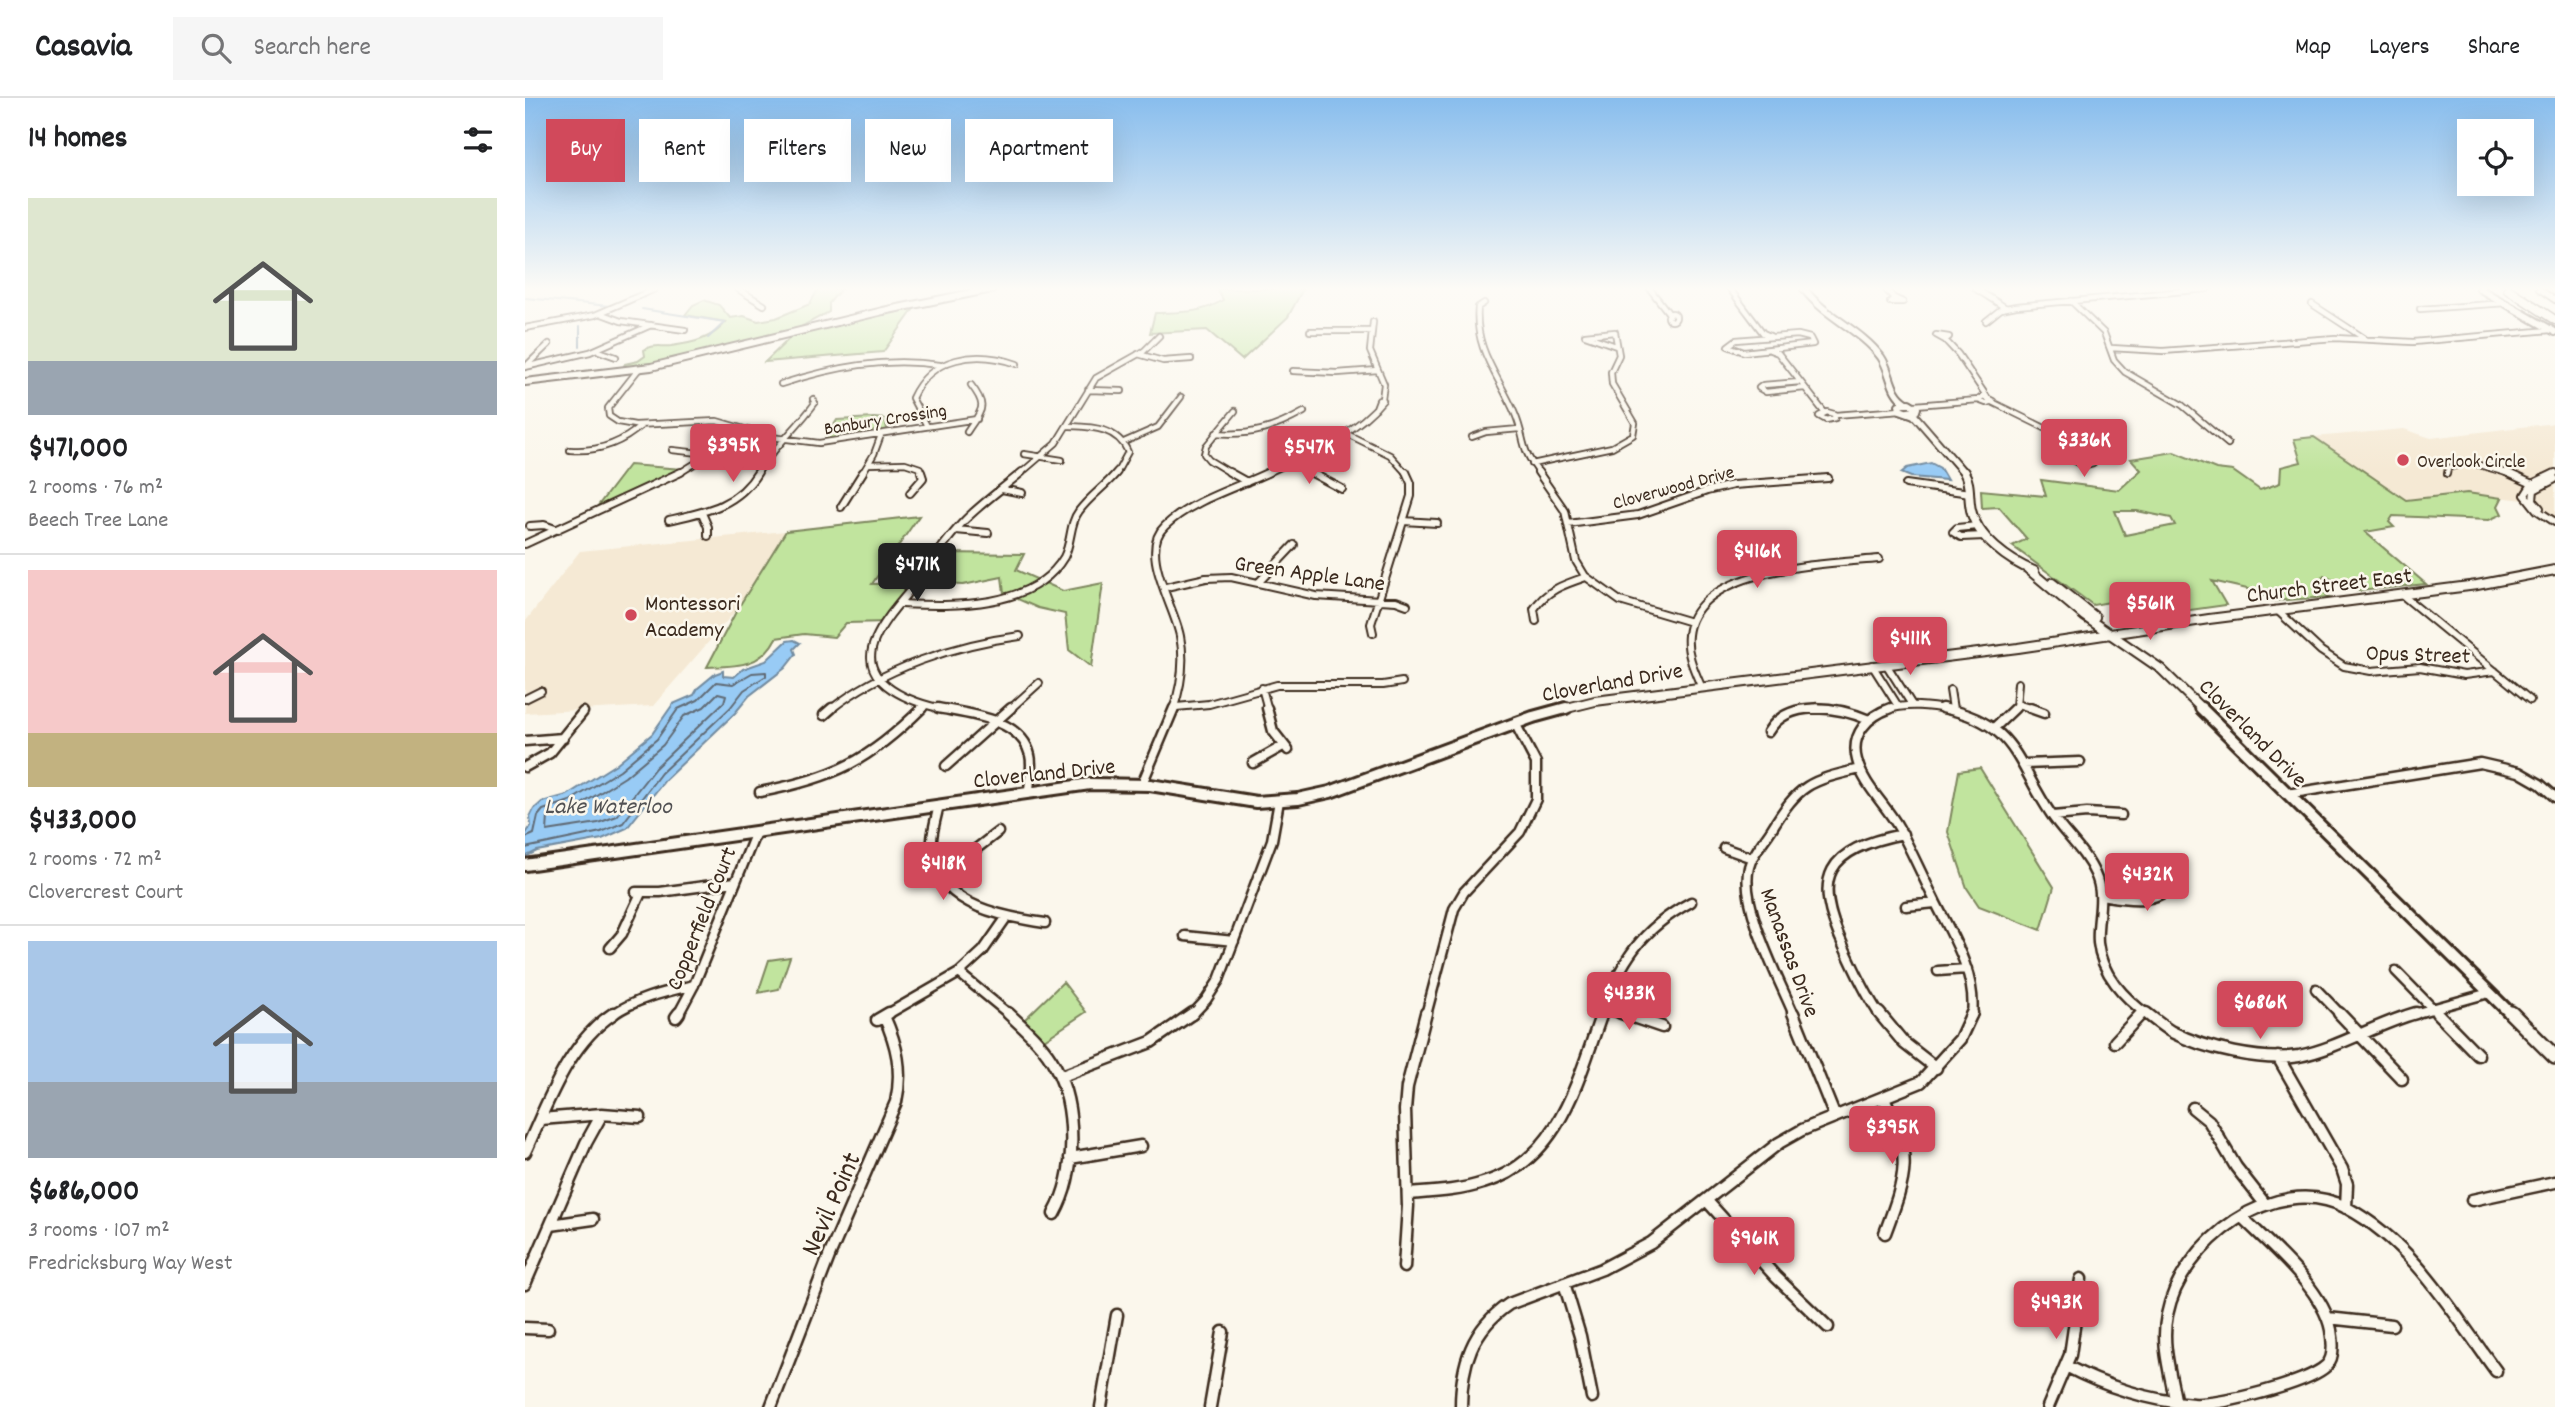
<!DOCTYPE html>
<meta charset="utf-8">
<style>
:root{--surface:#fff;--page:#f6f6f6;--text:#202124;--muted:#757577;--line:#e0e0e0;--accent:#d1495b}
body{margin:0;font-family:Dekko,sans-serif;background:var(--page);color:var(--text);height:100vh;display:flex;flex-direction:column;font-size:26px;white-space:nowrap}
*{box-sizing:border-box;margin:0}
p{font-size:23px;color:var(--muted)}
.icon{flex:none;width:38px;height:38px;fill:none;stroke:currentColor;stroke-width:2;stroke-linecap:round;stroke-linejoin:round}
.map{position:relative;flex:1;overflow:hidden}
.details{display:flex;flex-direction:column;background:var(--surface);width:525px}
.details>*{flex:none}
.guide{position:absolute;left:21px;top:21px;width:665px;height:63px;display:flex;gap:14px}
.controls{position:absolute;left:1932px;top:21px;display:grid;gap:14px}
.controls a{display:grid;place-items:center;width:77px;height:77px;border-radius:0px;background:var(--surface);box-shadow:0 7px 28px #0002;font-size:35px}
.price{position:absolute;translate:-50% -60px;padding:0 16px;border-radius:7px;background:var(--accent);color:#fff;font-size:23px;line-height:46px;filter:drop-shadow(0 2px 4px #0008)}
.price::after{content:'';position:absolute;left:50%;top:42px;width:21px;height:16px;margin-left:-10px;background:inherit;clip-path:polygon(0 0,100% 0,50% 100%)}
.price.current{background:#222;color:#fff}
ul{padding:0;list-style:none}
li{display:grid;align-content:center;gap:14px;height:371px;padding:0 28px}
li+li{border-top:2px solid var(--line)}
li span{display:grid;place-items:center;height:217px;border-radius:0px;color:#555}
li>.icon{margin-inline-start:auto}
span .icon{width:126px;height:126px;fill:#fffc;stroke-width:1}
li b{font-size:30px}
h2{display:flex;justify-content:space-between;align-items:center;height:84px;padding:0 28px;font-size:30px}
.pill{padding:0 24px;border-radius:0px;background:var(--surface);box-shadow:0 7px 28px #0002;font-size:24px;line-height:63px}
.pill.current{background:var(--accent);color:#fff}
header{display:flex;align-items:center;gap:42px;box-sizing:border-box;height:98px;padding:0 35px;background:var(--surface);border-bottom:2px solid var(--line)}
header strong{font-size:33px}
nav{display:flex;gap:38px;margin-inline-start:auto;font-size:24px}
.search{width:490px;height:63px;background:var(--page);display:flex;align-items:center;gap:18px;box-sizing:border-box;padding:0 24px;border-radius:0px;color:var(--muted);font-size:26px}
main{display:flex;flex:1;min-height:0}
.map>svg:first-child{display:block}
.built{fill:#f5e9d4}
.green{fill:#c1e49e;stroke:#7e875e;stroke-width:2;fill-rule:evenodd}
.water{fill:#98cbf5;stroke:#738b9f;stroke-width:2}
.lines{fill:none;stroke-linecap:round;stroke-linejoin:round}
.shore{stroke:#606a74;stroke-width:2}
.stream{stroke:#738b9f;stroke-width:2}
.street-far3-casing{stroke:#3b2a1e;stroke-width:8}
.street-far2-casing{stroke:#3b2a1e;stroke-width:10}
.street-far1-casing{stroke:#3b2a1e;stroke-width:13}
.street-casing{stroke:#3b2a1e;stroke-width:15}
.secondary-far3-casing{stroke:#3b2a1e;stroke-width:10}
.secondary-far2-casing{stroke:#3b2a1e;stroke-width:12}
.secondary-far1-casing{stroke:#3b2a1e;stroke-width:16}
.secondary-casing{stroke:#3b2a1e;stroke-width:18}
.highway-casing{stroke:#3b2a1e;stroke-width:11}
.street-far3{stroke:#fbf7ec;stroke-width:4.5}
.street-far2{stroke:#fbf7ec;stroke-width:6}
.street-far1{stroke:#fbf7ec;stroke-width:8}
.street{stroke:#fbf7ec;stroke-width:10}
.secondary-far3{stroke:#fbf7ec;stroke-width:6}
.secondary-far2{stroke:#fbf7ec;stroke-width:8}
.secondary-far1{stroke:#fbf7ec;stroke-width:10}
.secondary{stroke:#fbf7ec;stroke-width:13}
.highway{stroke:#fbf7ec;stroke-width:8}
.poi-dot{fill:#d1495b;stroke:#fbf7ec;stroke-width:2.5}
.labels{text-anchor:middle;stroke-width:5;stroke-linejoin:round;paint-order:stroke}
.far-street-label{font-size:19px;fill:#3b2a1e;stroke:#fbf7ec}
.far-poi-label{font-size:19px;fill:#3b2a1e;stroke:#fbf7ec;text-anchor:start}
.street-label{font-size:23px;fill:#3b2a1e;stroke:#fbf7ec}
.poi-label{font-size:23px;fill:#3b2a1e;stroke:#fbf7ec;text-anchor:start}
.water-label{font-size:24px;font-style:italic;fill:#525254;stroke:#fbf7ec}
.near-street-label{font-size:28px;fill:#3b2a1e;stroke:#fbf7ec}
</style>
<header>
<strong>Casavia</strong>
<div class="search"><svg class="icon" aria-label="search" viewBox="0 0 24 24"><circle cx="10" cy="10" r="6"/><path d="M15 15l6 6"/></svg>Search here</div>
<nav><a>Map</a><a>Layers</a><a>Share</a></nav>
</header>
<main>
<section class="details">
<h2>14 homes<svg class="icon" aria-label="filters" viewBox="0 0 24 24"><path d="M4 7h16M4 17h16"/><circle cx="9" cy="7" r="2"/><circle cx="15" cy="17" r="2"/></svg></h2>
<ul>
<li><span style="background:linear-gradient(#dfe7d0 75%,#9aa5b1 0)"><svg class="icon" aria-label="home" viewBox="0 0 24 24"><path d="M3 11l9-7 9 7M6 9v11h12V9"/></svg></span><div><b>$471,000</b><p>2 rooms · 76 m²</p><p>Beech Tree Lane</p></div></li>
<li><span style="background:linear-gradient(#f6c9c9 75%,#c2b280 0)"><svg class="icon" aria-label="home" viewBox="0 0 24 24"><path d="M3 11l9-7 9 7M6 9v11h12V9"/></svg></span><div><b>$433,000</b><p>2 rooms · 72 m²</p><p>Clovercrest Court</p></div></li>
<li><span style="background:linear-gradient(#a9c7e8 65%,#9aa5b1 0)"><svg class="icon" aria-label="home" viewBox="0 0 24 24"><path d="M3 11l9-7 9 7M6 9v11h12V9"/></svg></span><div><b>$686,000</b><p>3 rooms · 107 m²</p><p>Fredricksburg Way West</p></div></li>
</ul>
</section>
<div class="map">
<svg width="2030" height="1309" viewBox="0 0 2030 1309">
<rect width="100%" height="100%" fill="#fbf7ec"/>
<filter id="ink" filterUnits="userSpaceOnUse"><feTurbulence type="fractalNoise" baseFrequency=".0143" numOctaves="2"/><feDisplacementMap in="SourceGraphic" scale="14" xChannelSelector="R" yChannelSelector="G"/><feConvolveMatrix kernelMatrix="1 2 1 2 8 2 1 2 1" color-interpolation-filters="sRGB"/></filter>
<g filter="url(#ink)">
<path class="built" d="M2030,325v102l-32,-25 -56,-7 -61,7 -92,-63 90,-8 27,9z
M261,433l-48,77 -85,98 -128,7v-91l55,-71z"/>
<path class="green" d="M293,191h23l-12,14v9l-32,17 -156,38 -19,2 3,-5 13,-3 7,-5 -1,-6c8,-6 17,-3 27,-4 22,-3 41,-7 55,-24l-41,-7 8,-10 11,-5 15,5 11,13 14,-2 14,5 18,-3 34,-14z
M692,191h86l-15,28 -46,43 -35,-30 -57,3 5,-20c25,-1 46,1 68,-13z
M391,208l-33,46 -118,10 28,-27z
M349,320l11,1 3,15 -65,9 14,-23z
M1789,339l92,63 61,-7 35,5 -4,8 4,8 -13,6 -96,-4 -4,6 5,5 -29,5 61,52 -67,7 -35,-15 -7,10 12,11 -56,4 -17,-10 -44,-10 14,24 -71,10 -17,-18 -45,8 -81,-59 15,-7 -28,-32 -17,1 -1,-18 65,6 -5,-16 78,10 22,-20 -10,-11 43,-7 42,17 17,2 27,19 20,-7 1,-16 20,-5 -7,-23zM1590,413h22l34,7 4,7 -50,10z
M104,367l54,4 -83,39 -3,-1z
M394,418l-47,68 49,-1 22,-30 81,1 -8,16 47,21 40,-8 -12,84 -22,-17 -4,-36 -27,-6 -34,-15 -2,-16 -39,8 -42,-2 -32,39 -43,1 -12,14 -30,-3 -28,4c-15,29 -39,28 -69,29l31,-59 48,-77z
M1455,670l74,119 -13,43 -62,-24 -12,-18 -19,-56 11,-61z
M265,859l-11,32 -21,4 11,-33z
M538,884l23,30 -42,28 -21,-19z"/>
<path class="water" d="M1406,365l9,5 7,12 -36,-3 -10,-4 6,-5z
M269,542l6,3 -6,6 2,5 -11,14 -36,28 -14,17 -69,66 -39,49 -25,11 -65,12 -12,6v-22l6,-9 -1,-9 4,-8 8,-7 25,-7 49,-31 36,-30 21,-30 21,-9 4,-7 17,-14 8,-3v5l11,1 9,-8 23,-8 21,-20z"/>
<g class="lines">
<path class="shore" d="M193,595l8,2 -2,7 -69,66 -38,48 -19,7 -51,8 1,-14 26,-8 51,-32 38,-32 21,-29 20,-9z
M0,740l9,-4 4,-18 5,-6 27,-9 50,-31 37,-31 21,-30 20,-9 18,-18 17,2 19,-11 14,-1v4l-22,14 -14,18 -69,65 -38,50 -22,9 -76,16"/>
<path class="stream" d="M1,200l84,8
M117,211l83,13 -17,16
M55,228v20"/>
<g class="street-far3-casing">
<path id="street-far3" d="M213,191l26,16
M1125,191l20,26
M1205,191l33,44 7,3
M1360,191l9,9
M1451,191l30,19
M2014,191l16,11
M1369,200l9,4h-13z
M1546,203l33,32 10,27 11,12 57,33 46,39
M959,205l-6,4c-4,43 21,69 37,107 11,26 4,33 25,60
M1787,206l52,34
M1895,211l86,-6
M1143 219a4 4 0 1 1 8 0a4 4 0 1 1-8 0Z
M77,216l19,7 64,9
M1461,223l15,-12 15,-3 191,-17
M848,224l-3,29 14,33 -2,15
M0,230l70,-13 60,-26
M785,233h61
M1273,237l12,3 3,6 -69,8 -16,-6 8,-6z
M1411,237l13,2 -4,3z
M1420,242l13,14 29,43
M1586,250l52,3 172,-13 78,4 138,-12
M1245,252l8,3 46,59
M74,253l17,6
M613,256l25,7 28,-2
M0,269l65,-15 61,-27
M0,269l24,-23
M113,272l-30,38 1,8 9,6 17,3 82,-4 54,16 48,6 158,-24
M768,273l44,2 41,-3
M1275,284l-37,3 -4,3 7,4 39,-4
M256,286c53,-17 104,-27 159,-19
M563,292l34,1
M1458,298l10,5 -7,2 -8,-3z
M1467,304l67,33 34,29 -8,2 -10,-5 8,-3
M1390,307l63,-5
M1302,314l7,2 1,4 -9,2 -7,-4z
M1310,317l66,-5
M402,328l-15,-28c19,-42 64,-48 105,-34
M543,328c24,1 49,1 60,26l-12,22
M442,334c14,-22 22,-24 4,-47
M691,335c34,3 58,-4 88,-21
M820,335l45,22 17,19
M947,339l14,-5 33,-3
M599,344l34,-15 23,-30
M45,352c28,2 51,-6 72,-25
M147,352l37,4
M499,356l38,6
M765,363l23,13
M343,366l37,-1 15,5 2,6
M1007,366l80,-17 21,-12 2,-12 -23,-39 -1,-12 8,-17 -4,-23 -30,3 31,11
M153,376l71,-44
M232,376c16,-26 40,-46 58,-71l-2,-4
M337,376l12,-20 7,-19
M495,376l36,-31 40,-65 48,-27 15,-15
M707,376l-23,-14 -5,-6 2,-8 29,-35
M741,376c41,-20 88,-38 117,-74h-4l-3,8
M1922,376l1,-6 21,-6 41,12"/>
</g>
<g class="street-far2-casing">
<path id="street-far2" d="M704,374l18,10
M785,374l32,17
M1013,374l27,39 11,50 9,15 35,25 71,21
M1981,374l33,15
M2030,375l-23,11 -7,11 12,15 18,12
M1381,386l64,9
M477,391l20,4
M385,395l13,-15 -2,-6
M316,409l22,-35
M2015,410l-7,-8 1,-10 21,-11
M177,415l6,14v9
M144,422c36,-8 69,-14 89,-48
M878,423l34,2
M1043,426l70,-9 69,-24 26,-6 95,-7
M5,428l14,-1 14,5
M1452,428l-20,2 -4,4 8,5 24,-1
M431,432l32,3
M0,446l156,-72
M734,484l35,-37
M641,489l40,-9 25,-1 85,19 80,5 11,4
M1876,496l129,106
M374,506c52,2 134,6 165,-47 8,-15 5,-33 15,-46 11,-15 27,-25 38,-39
M1752,512l44,41 23,15 27,5 49,-4 44,8 31,-4
M1011,523l-2,-12c12,-19 31,-25 52,-32
M848,535l-2,-9 40,-128v-13l-5,-11
M1361,566l26,41
M1347,567l26,41
M1176,588c-7,-16 -15,-33 -13,-51 7,-69 140,-71 191,-76
M737,590l6,22
M1425,592l3,19
M0,601l16,-8
M1492,606l19,6
M651,609l33,-3 68,-19h106l19,-3
M305,612c51,-41 126,-66 190,-74
M396,612l4,-4
M423,612c-32,-6 -93,-25 -73,-70 9,-21 26,-38 40,-56 16,-21 31,-45 50,-64 17,-17 38,-32 57,-48
M484,612l30,-27
M648,612c8,-23 12,-50 7,-74 -6,-31 -42,-85 -15,-110 27,-26 71,-38 104,-54
M1273,612h35
M1361,612c21,-7 44,-4 65,0
M1488,612l3,-3 2,-24"/>
</g>
<g class="street-far1-casing">
<path id="street-far1" d="M413,610c30,6 83,10 92,47 3,11 -1,27 -1,38
M742,610l6,23 15,19
M1366,610c-23,8 -41,26 -34,52 6,25 30,46 42,68 12,22 22,45 33,67 18,38 45,77 40,120
M1417,610c75,15 73,53 109,106 14,21 34,37 44,60 11,23 1,45 3,69 3,30 26,55 50,72
M1505,610l14,5
M299,617l8,-7
M1469,630l21,-20
M1243,634c20,-34 70,-25 101,-12
M0,643l38,-3
M728,665l30,-17
M1499,666l56,-2
M421,668l65,-58
M0,669l25,-14 33,-41
M617,686l32,-76
M235,694c74,-14 109,-31 162,-84
M1762,696l193,-31 39,9 21,12 15,13
M414,707c-4,18 -10,35 -6,54 11,48 72,58 112,64
M1528,718l34,-3 34,2
M1199,750l28,10
M413,772l30,-15 30,-23
M111,794h24l75,-10
M1576,797c23,4 56,11 71,-11
M1381,808l29,-3
M660,838l49,5
M85,850l12,-14 19,-41
M1413,873l29,-2
M1871,873l43,44
M434,875l51,42
M1791,891l25,26
M1080,910l21,7
M87,917c25,-17 53,-23 82,-30
M153,917l16,-30 62,-153
M361,917l73,-42 24,-22 23,-33
M667,917l14,-15 13,-20 53,-140 7,-39
M901,917l28,-106 10,-17 56,-60 16,-33v-36l-21,-40
M1076,917c19,-53 40,-86 90,-113
M1269,917c-15,-36 -55,-111 -45,-148 3,-13 15,-26 22,-37 28,-46 38,-49 89,-61
M1355,917c-15,-21 -25,-45 -36,-68 -33,-70 -18,-98 59,-113
M1615,917l2,-2
M1885,917l79,-22"/>
</g>
<g class="street-casing">
<path id="street" d="M483,915c17,16 36,32 47,53 22,41 22,107 -1,148
M1096,915l41,14
M1268,915l42,104
M1354,915l25,30 32,25
M1621,915c8,6 17,14 26,19 33,17 91,30 127,24 40,-8 77,-32 117,-43
M1814,915l63,66
M1912,915l41,42
M151,919l3,-4
M352,922l12,-7
M1590,944l27,-29
M1753,959l64,112 5,15 -1,24
M537,978l89,-34 42,-29
M1359,1000c29,59 23,76 1,135
M1668,1010l16,13 27,46 29,37
M16,1021l61,-5 38,3
M0,1054c23,-49 42,-108 89,-139
M545,1060l71,-12
M883,1096c25,-2 51,-3 75,-11 77,-22 95,-104 119,-170
M1947,1102l83,-18
M1182,1103l69,76 52,50
M26,1127l42,-6
M879,1169l4,-61 -3,-96 2,-23 19,-74
M1039,1185l16,53 12,61
M0,1186l61,-141 16,-29
M1803,1220l64,7
M0,1230l23,1
M1541,1268c38,20 84,35 127,38 26,2 115,-21 133,-38 9,-8 7,-25 5,-36 -8,-41 -59,-83 -88,-112
M1650,1301c-5,-27 -14,-56 -8,-84 14,-72 108,-145 180,-107 66,35 106,105 149,163
M246,1309l59,-153 66,-152c7,-32 1,-57 -12,-86
M576,1309l16,-92
M685,1309l13,-75
M936,1309c0,-43 11,-78 48,-103l93,-35 49,-26 128,-100 23,-13 119,-48 39,-43 12,-26
M1523,1309l22,-52 11,-76"/>
</g>
<g class="secondary-far3-casing">
<path id="secondary-far3" d="M1279,191c21,28 56,40 77,68 11,16 8,35 26,46
M1955,191l75,43
M0,284l126,-15 232,-56 109,-22
M1383,314l8,-1 1,-3 -8,-5 -10,2 1,5 14,5 51,59"/>
</g>
<g class="secondary-far2-casing">
<path id="secondary-far2" d="M1439,374c7,12 4,25 7,38 6,28 38,51 63,61
M1503,471l56,47 77,53 42,41
M1527,485l43,34
M1034,612l36,-9 423,-53 191,-29 268,-34 78,-15"/>
</g>
<g class="secondary-far1-casing">
<path id="secondary-far1" d="M1676,610l311,307
M0,767l565,-81 60,1 106,17 42,-3 32,-7 203,-75 33,-9"/>
</g>
<g class="secondary-casing">
<path id="secondary" d="M1986,915l44,44"/>
</g>
<g class="highway-casing">
<path id="highway" d="M1983,191l47,31"/>
</g>
<use href="#street-far3" class="street-far3"/>
<use href="#street-far2" class="street-far2"/>
<use href="#street-far1" class="street-far1"/>
<use href="#street" class="street"/>
<use href="#secondary-far3" class="secondary-far3"/>
<use href="#secondary-far2" class="secondary-far2"/>
<use href="#secondary-far1" class="secondary-far1"/>
<use href="#secondary" class="secondary"/>
<use href="#highway" class="highway"/>
</g>
</g>
<linearGradient id="sky" x2="0" y2="1"><stop stop-color="#88bded"/><stop offset="0.51" stop-color="#fdfbf6"/><stop offset="1" stop-color="#fdfbf6" stop-opacity="0"/></linearGradient>
<rect width="2030" height="374" fill="url(#sky)"/>
<g class="poi-dot">
<circle cx="1878" cy="362" r="7"/>
<circle cx="106" cy="517" r="7"/>
</g>
<g class="labels">
<g class="far-street-label">
<text transform="translate(360 320) rotate(-9)" y="7">Banbury Crossing</text>
<text transform="translate(1148 388) rotate(-15)" y="7">Cloverwood Drive</text>
</g>
<g class="far-poi-label">
<text x="1892" y="369">Overlook Circle</text>
</g>
<g class="street-label">
<text transform="translate(785 474) rotate(8)" y="8">Green Apple Lane</text>
<text transform="translate(1804 486) rotate(-7)" y="8">Church Street East</text>
<text transform="translate(1893 555) rotate(2)" y="8">Opus Street</text>
<text transform="translate(1087 583) rotate(-10)" y="8">Cloverland Drive</text>
<text transform="translate(1729 634) rotate(45)" y="8">Cloverland Drive</text>
<text transform="translate(519 674) rotate(-6)" y="8">Cloverland Drive</text>
<text transform="translate(175 820) rotate(-68)" y="8">Copperfield Court</text>
<text transform="translate(1266 854) rotate(70)" y="8">Manassas Drive</text>
</g>
<g class="poi-label">
<text x="120" y="512">Montessori<tspan x="120" dy="26">Academy</tspan></text>
</g>
<g class="water-label">
<text x="83" y="715">Lake Waterloo</text>
</g>
<g class="near-street-label">
<text transform="translate(304 1105) rotate(-66)" y="10">Nevil Point</text>
</g>
</g>
</svg>
<div class="controls">
<a><svg class="icon" aria-label="locate" viewBox="0 0 24 24"><circle cx="12" cy="12" r="6"/><path d="M12 2v4M12 18v4M2 12h4M18 12h4"/></svg></a>
</div>
<b class="price" style="left:1559px;top:381px">$336K</b>
<b class="price" style="left:208px;top:386px">$395K</b>
<b class="price" style="left:784px;top:388px">$547K</b>
<b class="price" style="left:1232px;top:492px">$416K</b>
<b class="price current" style="left:392px;top:505px">$471K</b>
<b class="price" style="left:1625px;top:544px">$561K</b>
<b class="price" style="left:1385px;top:579px">$411K</b>
<b class="price" style="left:418px;top:804px">$418K</b>
<b class="price" style="left:1622px;top:815px">$432K</b>
<b class="price" style="left:1104px;top:934px">$433K</b>
<b class="price" style="left:1735px;top:943px">$686K</b>
<b class="price" style="left:1367px;top:1068px">$395K</b>
<b class="price" style="left:1229px;top:1179px">$961K</b>
<b class="price" style="left:1531px;top:1243px">$493K</b>
<div class="guide">
<a class="pill current">Buy</a>
<a class="pill">Rent</a>
<a class="pill">Filters</a>
<a class="pill">New</a>
<a class="pill">Apartment</a>
</div>
</div>
</main>
